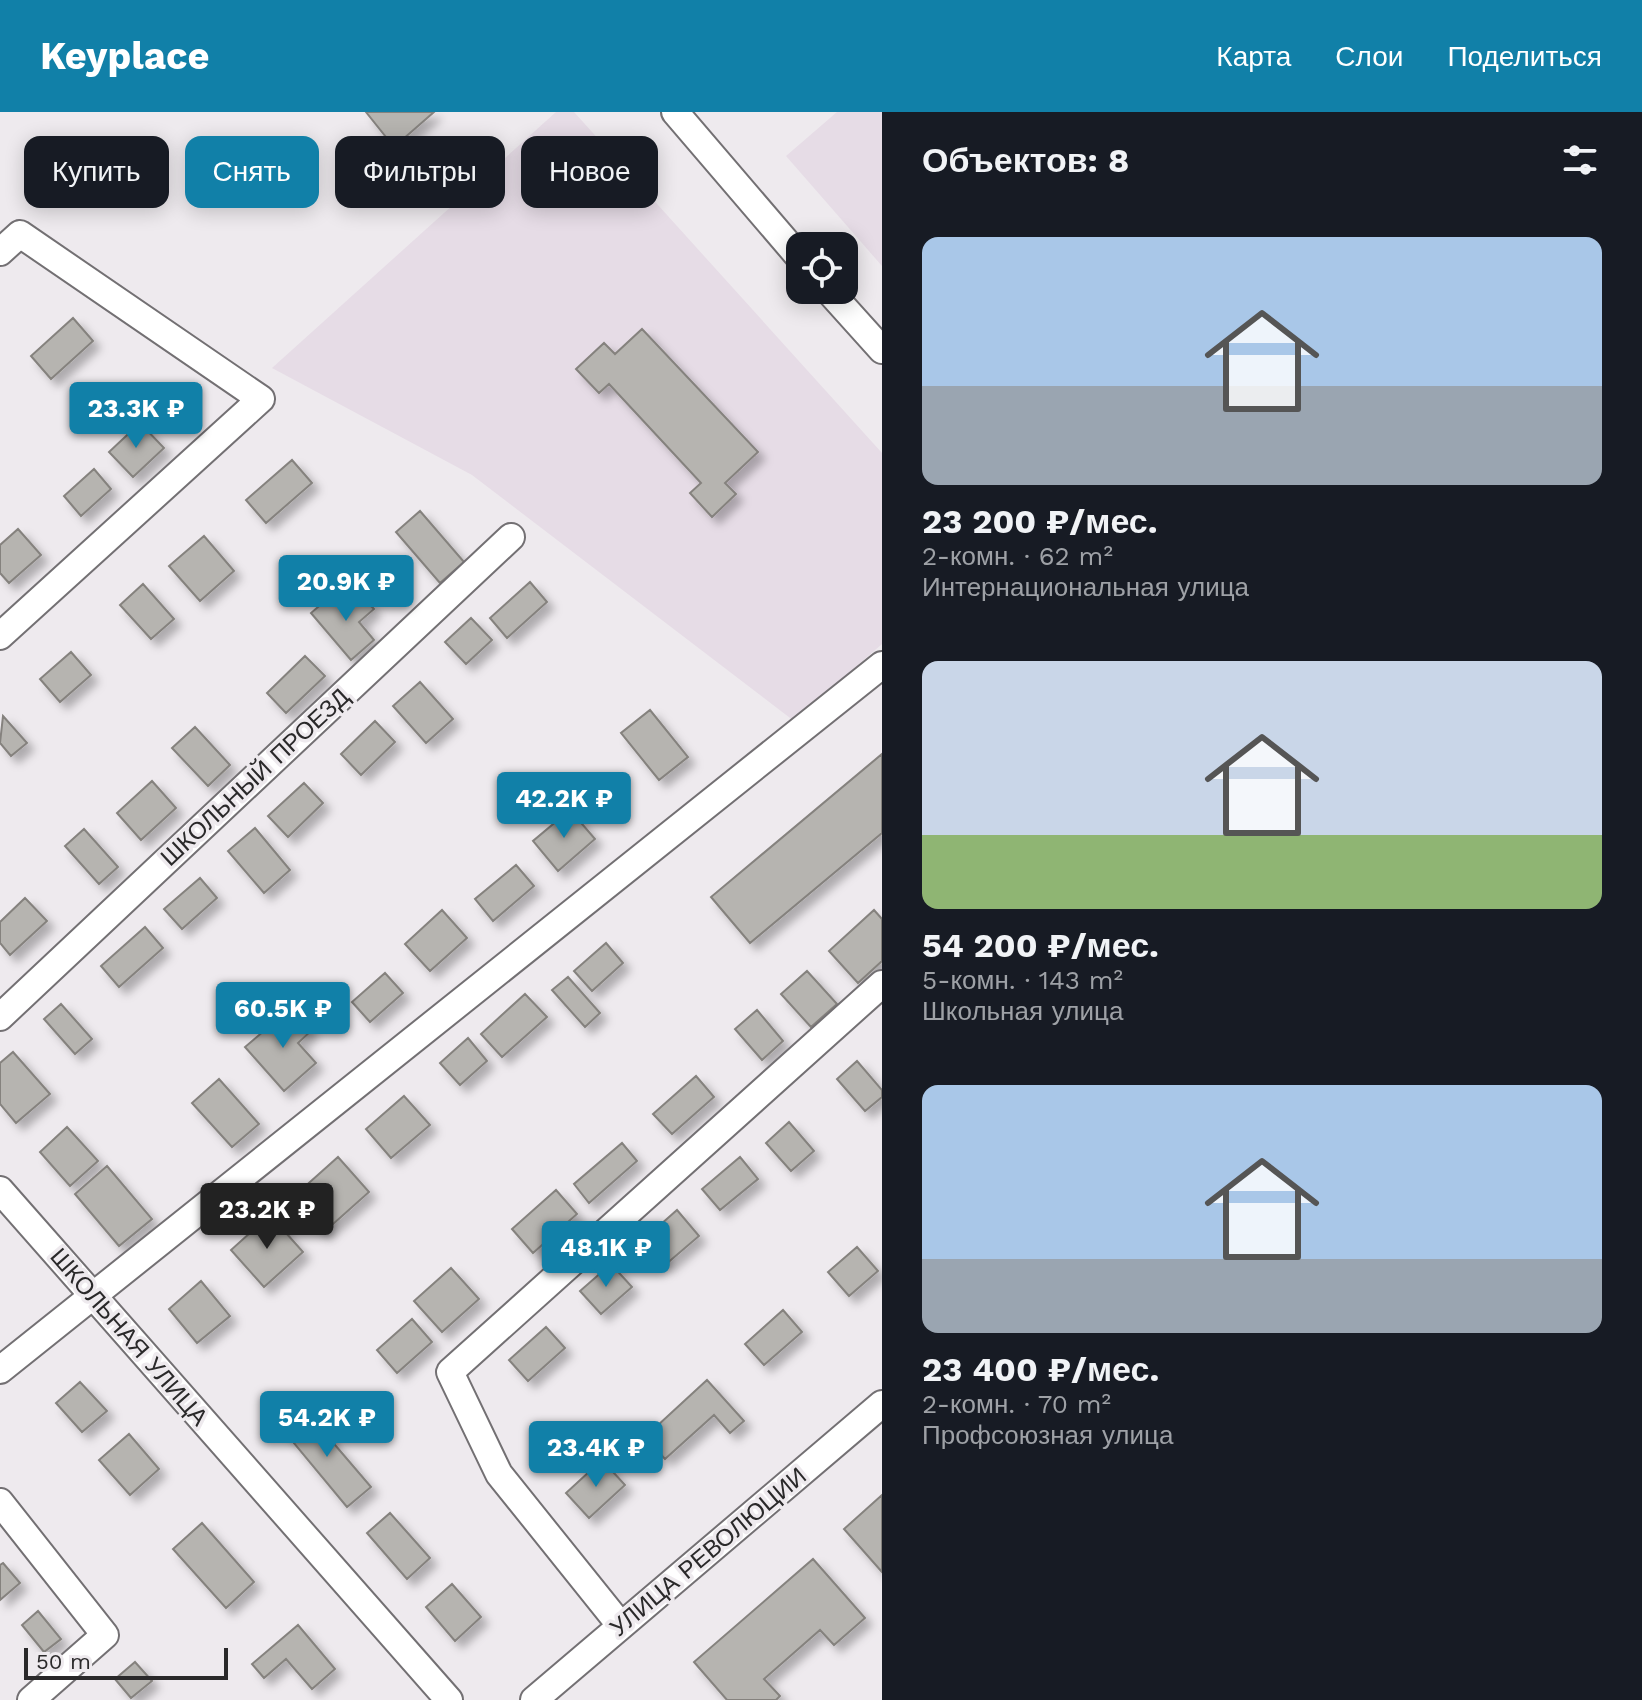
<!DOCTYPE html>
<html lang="ru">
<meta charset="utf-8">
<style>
:root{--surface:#171b24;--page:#242831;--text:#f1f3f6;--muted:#9ea1a6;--accent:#1180a8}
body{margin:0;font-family:"Work Sans",sans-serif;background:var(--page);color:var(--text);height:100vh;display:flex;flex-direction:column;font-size:30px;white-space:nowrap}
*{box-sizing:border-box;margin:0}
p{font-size:26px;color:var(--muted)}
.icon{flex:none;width:44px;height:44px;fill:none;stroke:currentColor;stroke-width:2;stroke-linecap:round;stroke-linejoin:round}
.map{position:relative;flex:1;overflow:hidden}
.side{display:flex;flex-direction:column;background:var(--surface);width:760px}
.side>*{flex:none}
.top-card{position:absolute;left:24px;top:24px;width:738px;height:72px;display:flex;gap:16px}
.fabs{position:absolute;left:786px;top:120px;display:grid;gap:16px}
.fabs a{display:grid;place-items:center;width:72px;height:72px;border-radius:16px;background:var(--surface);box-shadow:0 4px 20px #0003;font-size:40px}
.scale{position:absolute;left:24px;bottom:20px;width:204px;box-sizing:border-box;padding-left:8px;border:4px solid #2a292a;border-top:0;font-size:22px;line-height:28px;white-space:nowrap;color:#2a292a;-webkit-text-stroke:6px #eeeaee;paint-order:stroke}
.price{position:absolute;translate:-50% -68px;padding:0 18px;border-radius:8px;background:var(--accent);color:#fff;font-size:26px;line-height:52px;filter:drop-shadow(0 2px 4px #0008)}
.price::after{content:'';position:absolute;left:50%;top:48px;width:24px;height:18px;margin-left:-12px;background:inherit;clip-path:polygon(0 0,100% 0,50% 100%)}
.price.selected{background:#222;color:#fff}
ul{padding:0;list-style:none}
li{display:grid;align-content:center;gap:16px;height:424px;padding:0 40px}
li span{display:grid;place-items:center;height:248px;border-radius:16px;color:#555}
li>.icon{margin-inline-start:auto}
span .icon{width:144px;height:144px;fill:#fffc;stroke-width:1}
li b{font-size:34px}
h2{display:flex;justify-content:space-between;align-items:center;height:96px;padding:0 40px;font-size:34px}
.pill{padding:0 28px;border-radius:16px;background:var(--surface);box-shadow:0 4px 20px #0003;font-size:28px;line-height:72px}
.pill.selected{background:var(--accent);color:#fff}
header{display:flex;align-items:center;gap:48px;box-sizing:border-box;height:112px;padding:0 40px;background:var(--accent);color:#fff}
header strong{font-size:38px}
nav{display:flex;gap:44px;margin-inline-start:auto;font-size:28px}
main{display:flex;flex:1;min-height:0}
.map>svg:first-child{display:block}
.built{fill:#e6dce6}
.building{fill:#b6b4b0;stroke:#85827e;stroke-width:2;filter:url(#shadow)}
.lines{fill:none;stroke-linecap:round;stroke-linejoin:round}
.minor-casing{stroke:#737073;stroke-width:30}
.minor{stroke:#fff;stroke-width:26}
.labels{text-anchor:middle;stroke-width:7;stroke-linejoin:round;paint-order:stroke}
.street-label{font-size:24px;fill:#2a292a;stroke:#eeeaee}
</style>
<header>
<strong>Keyplace</strong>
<nav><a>Карта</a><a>Слои</a><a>Поделиться</a></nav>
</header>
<main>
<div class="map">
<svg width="882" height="1588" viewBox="0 0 882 1588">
<defs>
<filter id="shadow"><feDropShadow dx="7" dy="7" stdDeviation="4" flood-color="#0004"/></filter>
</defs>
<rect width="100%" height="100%" fill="#eeeaee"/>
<path class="built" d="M556,0h18l308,341v191l-88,77 -322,-246 -200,-107z
M837,0h45v154l-96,-110z"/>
<path class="building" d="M366,0h68l-40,35z
M73,206l20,23 -42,38 -20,-23z
M642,217l116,123 -33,31 11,11 -24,23 -22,-24 11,-10 -92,-99 -10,9 -23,-24 28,-26 11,11z
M140,311l24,25 -31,29 -24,-25z
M292,348l20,23 -46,40 -20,-23z
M94,357l17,20 -30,27 -17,-20z
M420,399l44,51 -24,21 -44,-51z
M18,417l23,26 -32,28 -9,-10v-28z
M204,424l30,35 -34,30 -31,-35z
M530,470l17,20 -40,36 -17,-20z
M143,472l31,35 -23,20 -31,-34z
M358,480l16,17 -15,13 15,18 -23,20 -40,-47 21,-18 9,11z
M471,506l21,22 -26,24 -21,-22z
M71,540l20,23 -31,27 -20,-23z
M305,544l20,20 -39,37 -19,-20z
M420,570l33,37 -27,24 -33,-37z
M650,598l38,47 -29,23 -38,-47z
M3,604l24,27 -16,13 -11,-13z
M375,609l20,21 -34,33 -20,-21z
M195,615l35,38 -22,21 -36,-38z
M882,642v79l-132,110 -39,-46z
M152,669l24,27 -35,32 -24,-27z
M304,671l19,20 -35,34 -20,-21z
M570,698l25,29 -37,32 -25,-30z
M255,716l35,42 -26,23 -36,-42z
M84,717l34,38 -19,17 -34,-38z
M516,753l18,21 -41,35 -18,-22z
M200,766l17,20 -35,31 -18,-20z
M25,786l22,23 -37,34 -10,-12v-21z
M442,798l25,28 -37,33 -25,-27z
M874,798l8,9v42l-24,22 -29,-32z
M145,815l18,21 -44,39 -18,-21z
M606,831l17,20 -31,28 -18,-20z
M807,859l30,33 -26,23 -30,-33z
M385,861l18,20 -33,29 -18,-20z
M568,865l32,36 -15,14 -33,-37z
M525,882l22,23 -45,40 -21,-23z
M61,892l31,35 -17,15 -31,-35z
M291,896l20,23 -13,12 18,20 -32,28 -39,-44z
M757,898l26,31 -21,19 -27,-31z
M468,926l19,23 -27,24 -20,-22z
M13,940l37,42 -34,29 -16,-19v-41z
M857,949l25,29v7l-17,14 -28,-32z
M696,964l18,21 -42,37 -19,-20z
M219,967l40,45 -27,23 -40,-44z
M404,984l26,29 -39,33 -25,-29z
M789,1010l25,29 -23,20 -25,-28z
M67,1015l31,34 -28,25 -30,-34z
M622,1031l15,18 -48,42 -15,-19z
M338,1045l31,35 -46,41 -31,-35z
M740,1045l18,22 -38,31 -18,-21z
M107,1054l45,53 -33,27 -44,-52z
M556,1078l21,24 -44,39 -21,-24z
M677,1098l22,26 -34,29 -22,-25z
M270,1103l33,37 -39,35 -33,-37z
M857,1135l21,24 -29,25 -21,-24z
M611,1152l21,23 -31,27 -21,-23z
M451,1156l28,31 -37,33 -28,-31z
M201,1169l29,35 -33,27 -28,-34z
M783,1198l19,22 -38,33 -19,-21z
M412,1207l20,23 -35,31 -20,-23z
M546,1215l19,21 -37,33 -19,-21z
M707,1268l37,41 -14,12 -16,-18 -49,44 -20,-22z
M80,1270l27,29 -25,21 -26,-29z
M306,1299l65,76 -24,20 -64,-77z
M129,1322l30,35 -29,26 -31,-35z
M602,1348l23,25 -36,33 -23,-25z
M882,1383v77l-38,-43z
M390,1401l40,45 -23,21 -40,-46z
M202,1411l52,59 -28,26 -53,-59z
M813,1447l52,59 -31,27 -14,-15 -56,49 16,17 -4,4h-49l-33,-38z
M3,1451l17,20 -20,17v-35z
M452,1472l29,33 -26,24 -29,-34z
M38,1499l23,28 -17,13 -22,-27z
M298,1513l37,44 -23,20 -26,-30 -22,19 -12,-14z
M135,1550l17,19 -21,17 -16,-19z"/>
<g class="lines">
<g class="minor-casing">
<path id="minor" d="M675,0l125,146
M0,140l20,-18 241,165 -261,237
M828,178l54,60
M0,905l511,-480
M0,1078l449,510
M0,1258l882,-705
M0,1390l105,133 -74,65
M621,1514l-122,-152 -49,-102 432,-388
M534,1588l348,-296"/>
</g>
<use href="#minor" class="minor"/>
</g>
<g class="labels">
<g class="street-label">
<text transform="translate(255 665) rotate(-43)" y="8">ШКОЛЬНЫЙ ПРОЕЗД</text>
<text transform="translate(129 1225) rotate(49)" y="8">ШКОЛЬНАЯ УЛИЦА</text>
<text transform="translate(708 1440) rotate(-40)" y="8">УЛИЦА РЕВОЛЮЦИИ</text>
</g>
</g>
</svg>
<div class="fabs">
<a><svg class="icon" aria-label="locate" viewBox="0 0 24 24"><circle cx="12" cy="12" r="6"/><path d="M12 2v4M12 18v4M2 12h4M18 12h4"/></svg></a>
</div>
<div class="scale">50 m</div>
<b class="price" style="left:136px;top:338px">23.3K ₽</b>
<b class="price" style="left:346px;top:511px">20.9K ₽</b>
<b class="price" style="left:564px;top:728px">42.2K ₽</b>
<b class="price" style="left:283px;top:938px">60.5K ₽</b>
<b class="price selected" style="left:267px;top:1139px">23.2K ₽</b>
<b class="price" style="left:606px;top:1177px">48.1K ₽</b>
<b class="price" style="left:327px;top:1347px">54.2K ₽</b>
<b class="price" style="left:596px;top:1377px">23.4K ₽</b>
<div class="top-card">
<a class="pill">Купить</a>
<a class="pill selected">Снять</a>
<a class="pill">Фильтры</a>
<a class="pill">Новое</a>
</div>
</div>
<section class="side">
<h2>Объектов: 8<svg class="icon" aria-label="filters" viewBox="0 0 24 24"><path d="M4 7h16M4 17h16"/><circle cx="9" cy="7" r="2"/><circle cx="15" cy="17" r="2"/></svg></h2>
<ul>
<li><span style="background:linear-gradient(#a9c7e8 60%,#9aa5b1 0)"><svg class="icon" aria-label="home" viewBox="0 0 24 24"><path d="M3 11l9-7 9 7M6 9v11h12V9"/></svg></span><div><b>23 200 ₽/мес.</b><p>2-комн. · 62 m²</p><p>Интернациональная улица</p></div></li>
<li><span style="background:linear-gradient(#c9d6e8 70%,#8fb573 0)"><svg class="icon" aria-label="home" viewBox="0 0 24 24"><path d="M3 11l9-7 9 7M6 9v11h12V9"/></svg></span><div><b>54 200 ₽/мес.</b><p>5-комн. · 143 m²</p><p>Школьная улица</p></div></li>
<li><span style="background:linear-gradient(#a9c7e8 70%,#9aa5b1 0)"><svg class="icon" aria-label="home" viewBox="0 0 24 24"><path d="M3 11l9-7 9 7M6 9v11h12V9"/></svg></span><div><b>23 400 ₽/мес.</b><p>2-комн. · 70 m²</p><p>Профсоюзная улица</p></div></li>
</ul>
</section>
</main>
